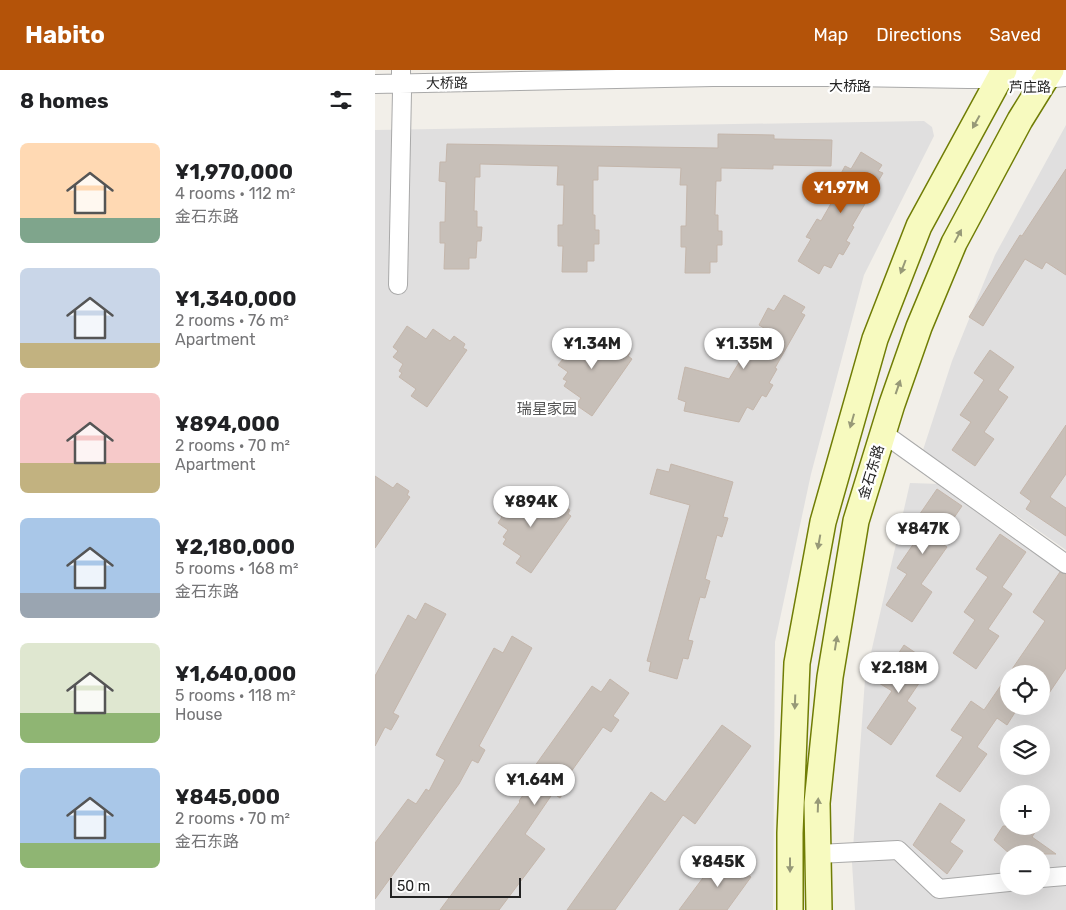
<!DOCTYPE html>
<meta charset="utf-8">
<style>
:root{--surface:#fff;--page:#f2f2f2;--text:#202124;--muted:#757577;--accent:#b45309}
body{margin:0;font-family:Rubik,"Noto Sans SC",sans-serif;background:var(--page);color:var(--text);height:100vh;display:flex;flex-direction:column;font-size:19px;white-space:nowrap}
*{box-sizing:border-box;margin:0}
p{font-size:16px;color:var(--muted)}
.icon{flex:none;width:28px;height:28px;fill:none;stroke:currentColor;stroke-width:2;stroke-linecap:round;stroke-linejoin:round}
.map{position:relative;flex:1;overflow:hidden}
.sheet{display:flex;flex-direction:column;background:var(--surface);width:375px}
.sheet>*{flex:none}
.tools{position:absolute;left:625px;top:595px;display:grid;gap:10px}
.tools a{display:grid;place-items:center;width:50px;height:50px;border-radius:50%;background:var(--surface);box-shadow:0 5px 20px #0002;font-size:25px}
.scale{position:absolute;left:15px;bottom:12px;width:131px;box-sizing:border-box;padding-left:5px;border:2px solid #222;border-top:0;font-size:14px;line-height:18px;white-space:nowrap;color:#222;-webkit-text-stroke:4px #fff;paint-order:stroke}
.price{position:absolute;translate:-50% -42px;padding:0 11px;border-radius:18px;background:#fff;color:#222;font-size:16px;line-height:32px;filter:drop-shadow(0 1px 2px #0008)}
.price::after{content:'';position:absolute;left:50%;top:30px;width:15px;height:11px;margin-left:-8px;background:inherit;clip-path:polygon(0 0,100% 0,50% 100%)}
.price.current{background:var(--accent);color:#fff}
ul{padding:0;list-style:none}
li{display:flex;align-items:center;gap:15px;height:125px;padding:0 20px}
li span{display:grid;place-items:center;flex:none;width:140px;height:100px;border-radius:8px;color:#555}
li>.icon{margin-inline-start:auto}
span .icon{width:60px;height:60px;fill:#fffc;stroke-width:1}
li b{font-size:21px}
h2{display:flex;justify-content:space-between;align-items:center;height:60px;padding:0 20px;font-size:21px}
header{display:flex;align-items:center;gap:30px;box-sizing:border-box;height:70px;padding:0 25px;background:var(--accent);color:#fff}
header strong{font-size:24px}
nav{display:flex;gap:28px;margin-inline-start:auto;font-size:18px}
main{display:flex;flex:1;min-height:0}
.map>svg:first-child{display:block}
.residential{fill:#e0dfdf;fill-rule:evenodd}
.building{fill:#c7bfb8;stroke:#c4b6ab}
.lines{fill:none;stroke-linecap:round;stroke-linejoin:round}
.street-casing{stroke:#a9a9a9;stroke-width:20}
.secondary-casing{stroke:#707d05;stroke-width:28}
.street{stroke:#fff;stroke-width:18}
.secondary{stroke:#f7fabf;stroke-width:25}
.oneway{fill:#979978}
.labels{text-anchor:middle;stroke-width:4.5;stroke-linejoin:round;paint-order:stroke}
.street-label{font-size:14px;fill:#222;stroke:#fff}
.neighbourhood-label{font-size:15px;fill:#555;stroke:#fff}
</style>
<header>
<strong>Habito</strong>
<nav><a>Map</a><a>Directions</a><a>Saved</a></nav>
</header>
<main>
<section class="sheet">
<h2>8 homes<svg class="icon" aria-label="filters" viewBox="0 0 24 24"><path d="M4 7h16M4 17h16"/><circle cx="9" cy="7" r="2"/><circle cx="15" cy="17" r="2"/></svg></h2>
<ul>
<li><span style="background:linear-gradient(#ffd9b3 75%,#7fa58c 0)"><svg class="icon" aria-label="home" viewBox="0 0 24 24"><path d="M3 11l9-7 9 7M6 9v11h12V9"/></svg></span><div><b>¥1,970,000</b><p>4 rooms · 112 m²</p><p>金石东路</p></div></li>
<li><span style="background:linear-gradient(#c9d6e8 75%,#c2b280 0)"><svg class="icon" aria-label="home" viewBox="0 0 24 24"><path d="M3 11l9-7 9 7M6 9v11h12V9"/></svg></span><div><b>¥1,340,000</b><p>2 rooms · 76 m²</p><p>Apartment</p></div></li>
<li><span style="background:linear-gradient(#f6c9c9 70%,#c2b280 0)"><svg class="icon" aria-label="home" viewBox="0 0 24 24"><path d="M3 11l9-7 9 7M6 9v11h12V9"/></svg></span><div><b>¥894,000</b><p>2 rooms · 70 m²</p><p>Apartment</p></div></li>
<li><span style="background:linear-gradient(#a9c7e8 75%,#9aa5b1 0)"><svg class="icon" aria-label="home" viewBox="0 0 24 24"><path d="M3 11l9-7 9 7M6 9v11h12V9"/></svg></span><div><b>¥2,180,000</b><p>5 rooms · 168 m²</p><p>金石东路</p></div></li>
<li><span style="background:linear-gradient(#dfe7d0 70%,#8fb573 0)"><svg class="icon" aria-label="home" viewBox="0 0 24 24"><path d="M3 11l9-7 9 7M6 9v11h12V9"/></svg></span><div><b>¥1,640,000</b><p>5 rooms · 118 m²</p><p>House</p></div></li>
<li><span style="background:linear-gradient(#a9c7e8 75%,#8fb573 0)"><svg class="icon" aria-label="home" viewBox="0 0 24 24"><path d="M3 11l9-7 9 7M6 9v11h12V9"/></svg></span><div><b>¥845,000</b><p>2 rooms · 70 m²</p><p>金石东路</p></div></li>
</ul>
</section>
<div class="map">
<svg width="691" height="840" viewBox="0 0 691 840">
<rect width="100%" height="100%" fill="#f2efe9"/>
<path class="residential" d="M549,51l8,6 2,9 -70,139 -53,199 -36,168 -2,268h-398v-780z
M691,55v425l-143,-100 29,-89 43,-106z
M535,413l31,1 125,87v339h-211l-3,-47 13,-184zM634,604h32v32h-32zM634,664h32v32h-32zM634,724h32v32h-32zM634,784h32v32h-32z"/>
<path class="building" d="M343,64l56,1v4l58,1 -1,26 -58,-1v4l-52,-1v13h-5l-1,34h3v16h4v14h-5v17h-7v11h-25l1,-26h-5v-21h5l1,-41h-7l1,-17 -83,-2v14h-5v35h2v15h4v14h-5v17h-7v11h-25l1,-26h-5v-21h5l1,-40h-7l1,-19 -78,-2v13h-5l-1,34h3v16h5l-1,14h-4l-1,17h-7v11h-25l1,-26h-5v-21h5l1,-40 -7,-1 1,-19h6l1,-18 271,4z
M486,82l21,13 -4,6 5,2 -31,53 2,1 -8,14 4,2 -7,12 -4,-2 -8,15 -7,-3 -5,9 -21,-13 13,-22 -5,-2 11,-18 4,2 20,-35 -5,-3 9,-17 6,3z
M691,99v106l-20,-13 -4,7 -17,-10 -42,67 -14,-9 51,-82 2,1z
M409,225l21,12 -4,6 4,2 -30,53 2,1 -8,14 4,2 -7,12 -4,-2 -9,15 -6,-3 -8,15 -55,-11 2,-9 -8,-3 7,-32 44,12 11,-18 4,2 20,-35 -5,-3 9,-17 6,3z
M32,256l19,13 7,-10 17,12 4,-5 11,8 -2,4 4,2 -40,57 -16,-11 5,-7 -17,-12 3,-4 -3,-2 4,-7 -10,-7 5,-6 -5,-4z
M197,264l19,13 7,-9 17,11 4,-5 11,9 -2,3 4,3 -40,57 -16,-11 5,-7 -17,-12 3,-5 -4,-2 5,-7 -10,-7 5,-6 -6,-4z
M615,280l24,17 -16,23 10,7 -24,35 10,7 -19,27 -23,-16 19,-28 -11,-7 24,-35 -10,-7z
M691,355v49l-16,23 16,11v28l-40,-27 5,-8 -11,-8z
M296,394l62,18 -10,35 5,1 -6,19 -5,-2 -12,44 5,2 -5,17 -5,-1 -12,43 5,1 -5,18 -5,-1 -6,21 -28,-8 2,-9 -4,-1 21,-77 22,-79 -40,-11 7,-25 12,3z
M0,406l18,12 4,-5 12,8 -2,4 3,2 -35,51z
M562,419l25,17 -24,35 9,6 -26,37 11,8 -20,30 -26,-17 21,-31 -10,-6 26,-38 -10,-6z
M137,422l19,13 7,-10 16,12 4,-5 12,8 -2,4 3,2 -40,57 -15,-10 5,-7 -18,-12 3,-5 -3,-2 5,-7 -10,-7 4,-6 -5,-4z
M625,464l26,18 -24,35 10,7 -24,35 11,7 -23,33 -23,-16 22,-33 -11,-8 24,-35 -12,-8z
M685,502l6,2v94l-25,37v-31h-32v32h10l-12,19 -10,-7 -20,29 10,7 -27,38 -24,-16 27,-39 -12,-7 20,-29 13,9 61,-89 -12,-9z
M50,533l21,11 -53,99 6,3 -8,14 -6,-3 -10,19v-70l33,-61 8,5z
M137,566l20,12 -53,98 6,4 -7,13 -6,-3 -13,24 -84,115v-56l33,-44 8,5 10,-15 3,2 16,-31 -9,-5 58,-107 9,5z
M529,575l28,19 -25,37 9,7 -25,37 -24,-17 25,-37 -13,-8z
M235,609l19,14 -16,23 6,4 -8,12 -8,-5 -40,56 5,3 -8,12 -7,-5 -28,41 20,15 -46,61h-59l80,-108 -1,-1 9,-13 -6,-4 70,-98 9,6z
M347,655l29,21 -56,78 -12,-9 -68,95h-48l84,-118 14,10z
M565,733l25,17 -15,22 13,9 -16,23 -34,-29z
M628,756h36l-7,11 24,17h-46l-16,-14z
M345,785l31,22 -24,33h-48z"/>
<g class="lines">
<g class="street-casing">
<path id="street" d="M0,14l338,-7h136l119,2h77l21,-2
M23,215l4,-193 -1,-8v-14
M508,363l183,131
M443,784l80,-4 41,39 70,-7
M666,808l25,-2"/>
</g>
<g class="secondary-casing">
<path id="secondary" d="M415,840v-77l7,-170 26,-141 52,-183 44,-113 85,-156
M444,840l-2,-107 13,-126 26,-156 36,-117 27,-77 35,-84 66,-123 31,-50"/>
</g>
<use href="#street" class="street"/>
<use href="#secondary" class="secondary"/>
</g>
<defs><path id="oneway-solid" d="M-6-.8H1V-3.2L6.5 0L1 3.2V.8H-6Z" transform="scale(1.25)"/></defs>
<g class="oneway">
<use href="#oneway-solid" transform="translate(601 52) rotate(119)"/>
<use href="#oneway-solid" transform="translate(583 166) rotate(-62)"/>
<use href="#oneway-solid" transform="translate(528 197) rotate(111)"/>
<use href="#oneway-solid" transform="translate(523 317) rotate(-71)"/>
<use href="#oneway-solid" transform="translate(477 351) rotate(106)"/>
<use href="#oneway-solid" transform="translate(444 472) rotate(100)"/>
<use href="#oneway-solid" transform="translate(461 573) rotate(-81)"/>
<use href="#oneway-solid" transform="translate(420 632) rotate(92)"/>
<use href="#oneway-solid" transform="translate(443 735) rotate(-88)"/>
<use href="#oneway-solid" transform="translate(415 795) rotate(90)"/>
</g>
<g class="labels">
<g class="street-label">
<text transform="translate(72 13) rotate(-1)" y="5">大桥路</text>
<text x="475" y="21">大桥路</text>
<text transform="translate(655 17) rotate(-1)" y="5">芦庄路</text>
<text transform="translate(496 402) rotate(-73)" y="5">金石东路</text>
</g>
<g class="neighbourhood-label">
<text x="172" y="344">瑞星家园</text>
</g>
</g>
</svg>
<div class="tools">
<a><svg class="icon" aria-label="locate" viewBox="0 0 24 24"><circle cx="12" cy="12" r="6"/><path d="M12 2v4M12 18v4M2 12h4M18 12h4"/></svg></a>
<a><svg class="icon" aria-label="layers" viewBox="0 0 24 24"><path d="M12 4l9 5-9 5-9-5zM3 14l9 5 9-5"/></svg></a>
<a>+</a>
<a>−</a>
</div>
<div class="scale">50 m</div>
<b class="price current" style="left:466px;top:144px">¥1.97M</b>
<b class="price" style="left:217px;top:300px">¥1.34M</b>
<b class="price" style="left:369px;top:300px">¥1.35M</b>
<b class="price" style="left:156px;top:458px">¥894K</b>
<b class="price" style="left:548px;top:485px">¥847K</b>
<b class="price" style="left:524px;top:624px">¥2.18M</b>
<b class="price" style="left:160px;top:736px">¥1.64M</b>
<b class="price" style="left:343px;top:818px">¥845K</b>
</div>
</main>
